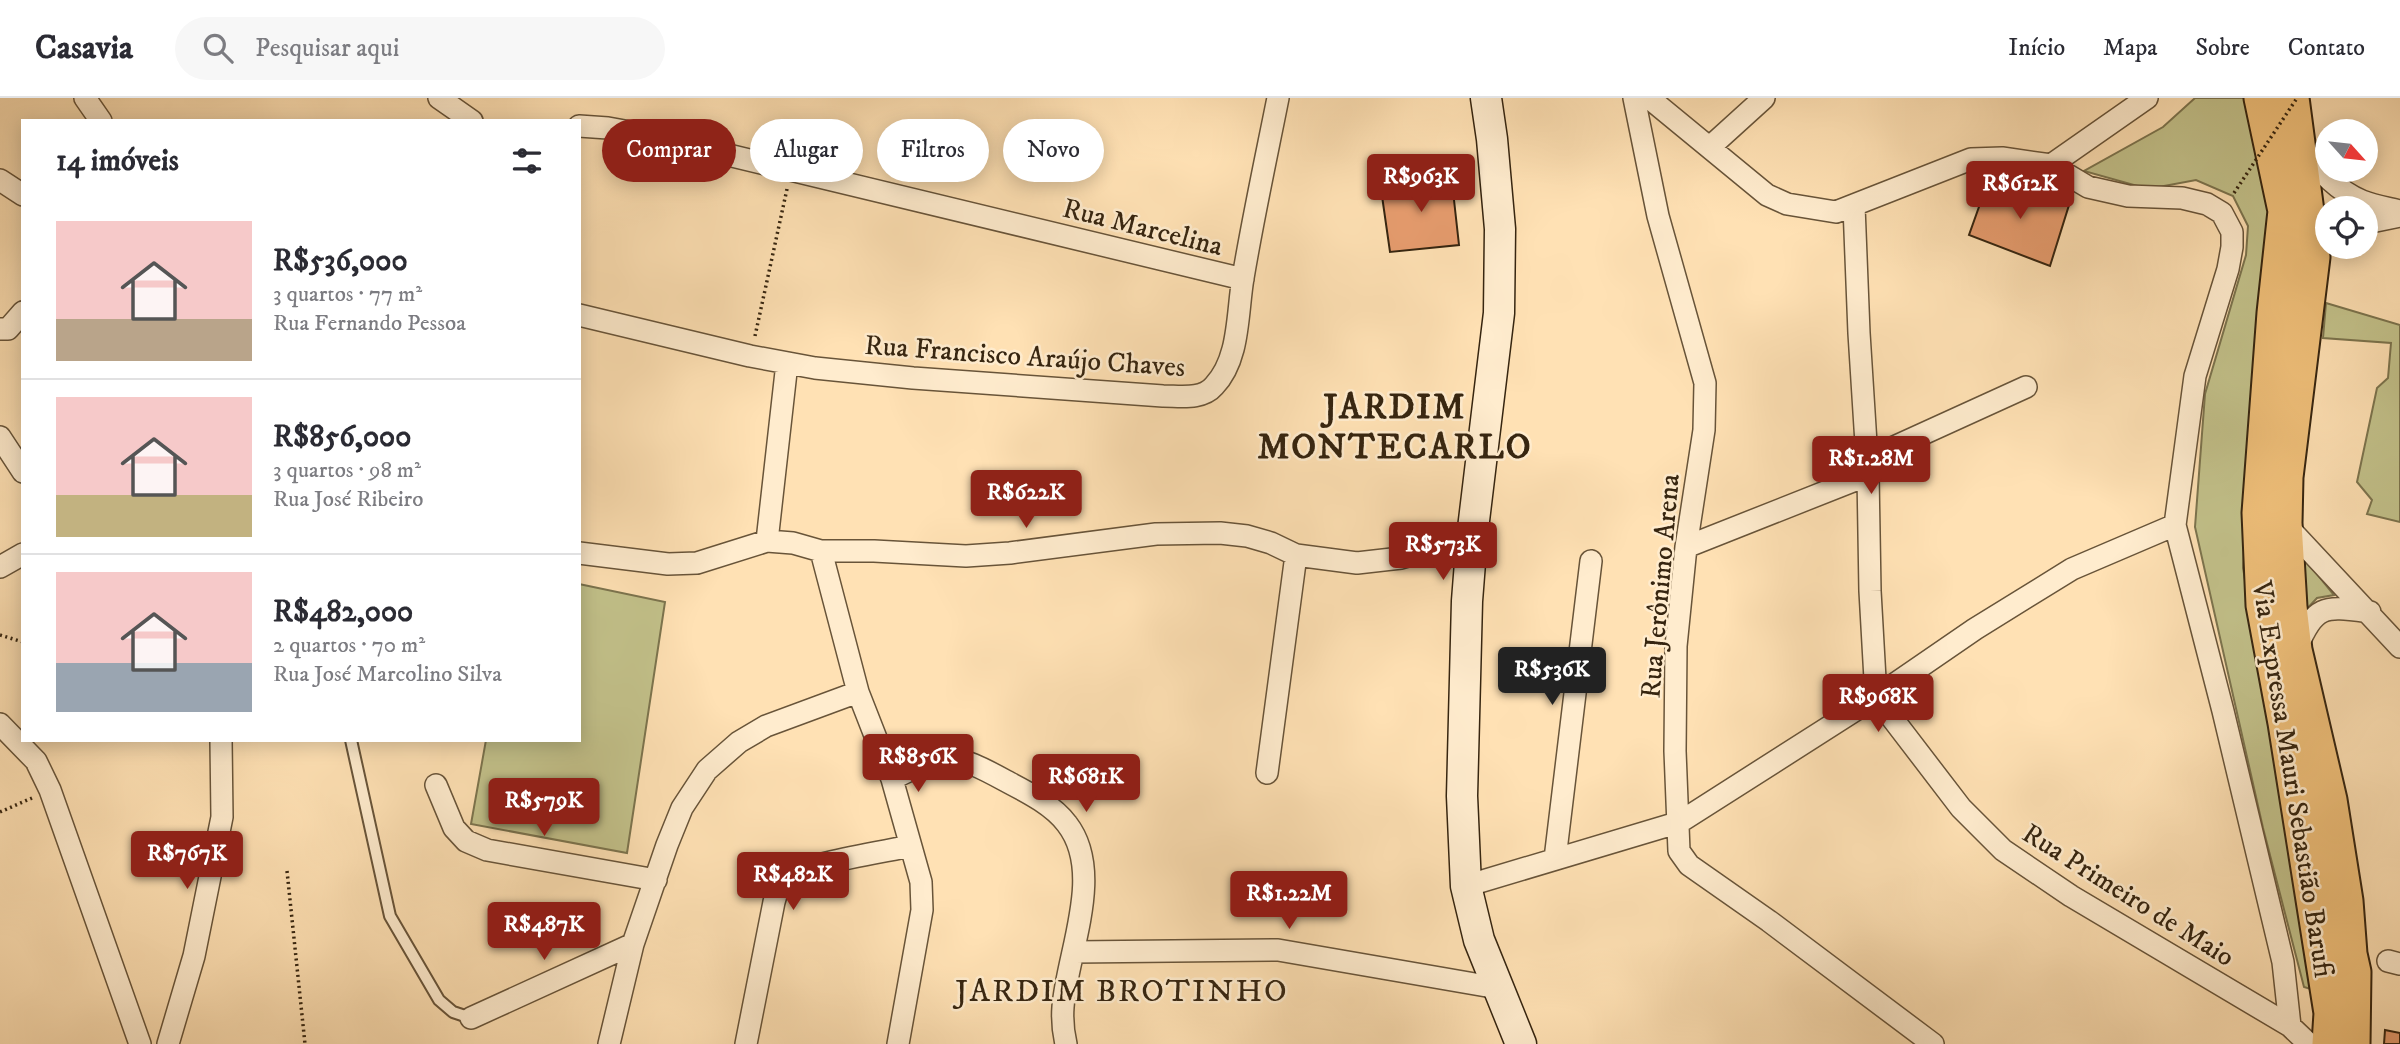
<!DOCTYPE html>
<html lang="pt">
<meta charset="utf-8">
<style>
:root{--surface:#fff;--page:#f7f7f7;--text:#2b2b33;--muted:#7c7c81;--line:#e1e1e2;--accent:#8f2418}
body{margin:0;font-family:"IM FELL DW Pica",serif;background:var(--page);color:var(--text);height:100vh;display:flex;flex-direction:column;font-size:26px;white-space:nowrap}
*{box-sizing:border-box;margin:0}
p{font-size:23px;color:var(--muted)}
.icon{flex:none;width:38px;height:38px;fill:none;stroke:currentColor;stroke-width:2;stroke-linecap:round;stroke-linejoin:round}
.map{position:relative;flex:1;overflow:hidden}
.panel{position:absolute;left:21px;top:21px;width:560px;height:623px;display:flex;flex-direction:column;background:var(--surface);border-radius:0px;box-shadow:0 4px 18px #0003}
.panel>*{flex:none}
.top-card{position:absolute;left:602px;top:21px;width:665px;height:63px;display:flex;gap:14px}
.needle{width:46px;rotate:117deg}
.buttons{position:absolute;left:2315px;top:21px;display:grid;gap:14px}
.buttons a{display:grid;place-items:center;width:63px;height:63px;border-radius:50%;background:var(--surface);box-shadow:0 4px 18px #0003;font-size:35px}
.price{position:absolute;translate:-50% -60px;padding:0 16px;border-radius:7px;background:var(--accent);color:#fff;font-size:23px;line-height:46px;filter:drop-shadow(0 2px 4px #0008)}
.price::after{content:'';position:absolute;left:50%;top:42px;width:21px;height:16px;margin-left:-10px;background:inherit;clip-path:polygon(0 0,100% 0,50% 100%)}
.price.active{background:#222;color:#fff}
ul{padding:0;list-style:none}
li{display:flex;align-items:center;gap:21px;height:175px;padding:0 35px}
li+li{border-top:2px solid var(--line)}
li span{display:grid;place-items:center;flex:none;width:196px;height:140px;border-radius:0px;color:#555}
li>.icon{margin-inline-start:auto}
span .icon{width:84px;height:84px;fill:#fffc;stroke-width:1}
li b{font-size:30px}
h2{display:flex;justify-content:space-between;align-items:center;height:84px;padding:0 35px;font-size:30px}
.pill{padding:0 24px;border-radius:32px;background:var(--surface);box-shadow:0 4px 18px #0003;font-size:24px;line-height:63px}
.pill.active{background:var(--accent);color:#fff}
header{display:flex;align-items:center;gap:42px;box-sizing:border-box;height:98px;padding:0 35px;background:var(--surface);border-bottom:2px solid var(--line)}
header strong{font-size:33px}
nav{display:flex;gap:38px;margin-inline-start:auto;font-size:24px}
.search{width:490px;height:63px;background:var(--page);display:flex;align-items:center;gap:18px;box-sizing:border-box;padding:0 24px;border-radius:38px;color:var(--muted);font-size:26px}
.map>svg:first-child{display:block}
.green{fill:#c3c28b;stroke:#7c744e;stroke-width:2}
.building{fill:#e69c6e;stroke:#362510;stroke-width:2}
.lines{fill:none;stroke-linecap:round;stroke-linejoin:round}
.lane-casing{stroke:#685439;stroke-width:14}
.street-casing{stroke:#685439;stroke-width:24}
.secondary-casing{stroke:#362510;stroke-width:33}
.primary-casing{stroke:#362510;stroke-width:37}
.path{stroke:#362510;stroke-width:3.5;stroke-dasharray:2 3.5;stroke-linecap:butt}
.lane{stroke:#ffecce;stroke-width:10}
.street{stroke:#ffecce;stroke-width:21}
.secondary{stroke:#ffecce;stroke-width:30}
.primary{stroke:#f0c07a;stroke-width:33}
.path-bridge{stroke:#362510;stroke-width:3.5;stroke-dasharray:2 3.5;stroke-linecap:butt}
.labels{text-anchor:middle;stroke-width:5;stroke-linejoin:round;paint-order:stroke}
.street-label{font-size:28px;fill:#362510;stroke:#ffecce}
.quarter-label{font-size:32px;letter-spacing:2px;fill:#362510;stroke:#ffecce}
.district-label{font-size:35px;font-weight:bold;letter-spacing:2px;fill:#362510;stroke:#ffecce}
</style>
<header>
<strong>Casavia</strong>
<div class="search"><svg class="icon" aria-label="search" viewBox="0 0 24 24"><circle cx="10" cy="10" r="6"/><path d="M15 15l6 6"/></svg>Pesquisar aqui</div>
<nav><a>Início</a><a>Mapa</a><a>Sobre</a><a>Contato</a></nav>
</header>
<div class="map">
<svg width="2400" height="946" viewBox="0 0 2400 946">
<rect width="100%" height="100%" fill="#ffe1b4"/>
<filter id="stains"><feTurbulence type="fractalNoise" baseFrequency=".00286" numOctaves="4"/><feColorMatrix values="0 0 0 0 .2 0 0 0 0 .09 0 0 0 0 .02 0 0 0 .5 -.17"/></filter>
<radialGradient id="worn" r=".72"><stop offset=".6" stop-color="#630" stop-opacity="0"/><stop offset="1" stop-color="#630" stop-opacity=".3"/></radialGradient>
<path class="green" d="M2195,0h58l21,109 -25,240 -6,121 71,422 -10,-3 -41,-159 -68,-301 10,-133 41,-139 2,-29 -15,-30 -37,-16 -48,9 -64,-18 79,-44z
M2326,205l74,22v197l-33,-8 5,-14 -15,-18 20,-94 11,-10 3,-35 -68,-5z
M2304,460l30,37 -17,3 -13,14 -7,-47z
M579,486l86,18 -38,251 -156,-29 15,-84h93z"/>
<path class="building" d="M1451,75l8,72 -69,7 -9,-63z
M1990,78l79,29 -19,61 -81,-31z
M2385,932l15,3v11h-16z"/>
<g class="lines">
<g class="lane-casing">
<path id="lane" d="M351,642l39,176 49,84 14,12 18,6"/>
</g>
<g class="street-casing">
<path id="street" d="M85,0l16,23
M439,0l33,23
M1634,0l24,118 47,167 -1,47 -18,117 -10,99 -1,105 4,100 10,14 80,56 164,123
M1649,0l118,97 20,9 49,8 135,-53 31,-1 49,7 96,-67
M579,28l29,2 33,6 602,145
M2301,47c15,23 35,45 61,56 12,5 26,7 38,10
M1710,49l54,-49
M2051,67l37,22 40,9 54,2 25,6 15,9 10,19v15l-4,22 -33,107 -20,149 48,186 60,251 7,64
M0,82l23,15
M1854,108l5,127 9,142 2,116 6,106 85,111 42,42 68,46 219,130 19,18
M2366,125l34,-7
M579,217l171,41 65,12 98,10 250,18c18,0 39,4 51,-10 26,-27 23,-73 29,-108 10,-60 23,-120 35,-180
M0,231h8l15,-17
M0,339l23,35
M2284,425l116,124
M767,443l20,-178
M1686,449l182,-72 13,-22 145,-66
M821,453l37,141 34,87 29,103 1,28 -24,134
M579,455l89,11 29,-1 70,-22 26,2 28,8h53l92,5 44,-3 146,-19 64,-1 27,3 24,7 25,12 61,8 44,-5 71,-21
M0,469l23,-13
M2296,551c20,-45 27,-43 74,-37
M0,626l36,37 14,29 90,254
M1267,675l29,-218
M892,681c54,-27 61,-27 114,2 21,11 47,24 61,43 38,49 0,129 -4,183 -1,13 0,24 3,37
M436,687l18,43 12,13 21,9 169,30
M1555,761l36,-298
M1466,788l214,-64 196,-125 99,-68 97,-60 103,-44
M1074,854l204,-2 220,38
M2388,863l12,3
M471,920l162,-74
M168,946l26,-88 28,-139 -1,-77
M609,946l24,-100 34,-99 15,-37 25,-38 32,-28 27,-16 92,-34
M746,946l28,-142c2,-8 5,-18 12,-25 13,-12 102,-26 124,-31"/>
</g>
<g class="secondary-casing">
<path id="secondary" d="M1486,0l6,41 8,90 -1,84 -27,224 -5,64 -5,195 4,90 13,54 42,104"/>
</g>
<g class="primary-casing">
<path id="primary" d="M2261,0l24,113 -11,102 -15,200 4,92 22,118 46,290 -2,31
M2292,0l21,159 -27,220 -1,46 5,84 5,43 35,150 16,101 4,53 4,18 -1,72"/>
</g>
<path class="path" d="M755,238l32,-147
M0,537l23,7
M0,714l32,-14
M287,773l18,173"/>
<use href="#lane" class="lane"/>
<use href="#street" class="street"/>
<use href="#secondary" class="secondary"/>
<use href="#primary" class="primary"/>
<path class="path-bridge" d="M2234,95l63,-95"/>
</g>
<g class="labels">
<g class="street-label">
<text transform="translate(1143 128) rotate(14)" y="10">Rua Marcelina</text>
<text transform="translate(1025 257) rotate(4)" y="10">Rua Francisco Araújo Chaves</text>
<text transform="translate(1659 488) rotate(-85)" y="10">Rua Jerônimo Arena</text>
<text transform="translate(2294 681) rotate(81)" y="10">Via Expressa Mauri Sebastião Barufi</text>
<text transform="translate(2129 796) rotate(32)" y="10">Rua Primeiro de Maio</text>
</g>
<g class="quarter-label">
<text x="1122" y="903">JARDIM BROTINHO</text>
</g>
<g class="district-label">
<text x="1395" y="320">JARDIM<tspan x="1395" dy="40">MONTECARLO</tspan></text>
</g>
</g>
<rect width="100%" height="100%" filter="url(#stains)"/>
<rect width="100%" height="100%" fill="url(#worn)"/>
</svg>
<div class="buttons">
<a><svg class="needle" viewBox="-14 -14 28 28"><path d="M0-13l5 13h-10z" fill="#e53935"/><path d="M0 13l5-13h-10z" fill="#7c7c81"/></svg></a>
<a><svg class="icon" aria-label="locate" viewBox="0 0 24 24"><circle cx="12" cy="12" r="6"/><path d="M12 2v4M12 18v4M2 12h4M18 12h4"/></svg></a>
</div>
<b class="price" style="left:1421px;top:116px">R$963K</b>
<b class="price" style="left:2020px;top:123px">R$612K</b>
<b class="price" style="left:1871px;top:398px">R$1.28M</b>
<b class="price" style="left:1026px;top:432px">R$622K</b>
<b class="price" style="left:1443px;top:484px">R$573K</b>
<b class="price active" style="left:1552px;top:609px">R$536K</b>
<b class="price" style="left:1878px;top:636px">R$968K</b>
<b class="price" style="left:918px;top:696px">R$856K</b>
<b class="price" style="left:1086px;top:716px">R$681K</b>
<b class="price" style="left:544px;top:740px">R$579K</b>
<b class="price" style="left:187px;top:793px">R$767K</b>
<b class="price" style="left:793px;top:814px">R$482K</b>
<b class="price" style="left:1289px;top:833px">R$1.22M</b>
<b class="price" style="left:544px;top:864px">R$487K</b>
<div class="top-card">
<a class="pill active">Comprar</a>
<a class="pill">Alugar</a>
<a class="pill">Filtros</a>
<a class="pill">Novo</a>
</div>
<section class="panel">
<h2>14 imóveis<svg class="icon" aria-label="filters" viewBox="0 0 24 24"><path d="M4 7h16M4 17h16"/><circle cx="9" cy="7" r="2"/><circle cx="15" cy="17" r="2"/></svg></h2>
<ul>
<li><span style="background:linear-gradient(#f6c9c9 70%,#b9a48a 0)"><svg class="icon" aria-label="home" viewBox="0 0 24 24"><path d="M3 11l9-7 9 7M6 9v11h12V9"/></svg></span><div><b>R$536,000</b><p>3 quartos · 77 m²</p><p>Rua Fernando Pessoa</p></div></li>
<li><span style="background:linear-gradient(#f6c9c9 70%,#c2b280 0)"><svg class="icon" aria-label="home" viewBox="0 0 24 24"><path d="M3 11l9-7 9 7M6 9v11h12V9"/></svg></span><div><b>R$856,000</b><p>3 quartos · 98 m²</p><p>Rua José Ribeiro</p></div></li>
<li><span style="background:linear-gradient(#f6c9c9 65%,#9aa5b1 0)"><svg class="icon" aria-label="home" viewBox="0 0 24 24"><path d="M3 11l9-7 9 7M6 9v11h12V9"/></svg></span><div><b>R$482,000</b><p>2 quartos · 70 m²</p><p>Rua José Marcolino Silva</p></div></li>
</ul>
</section>
</div>
